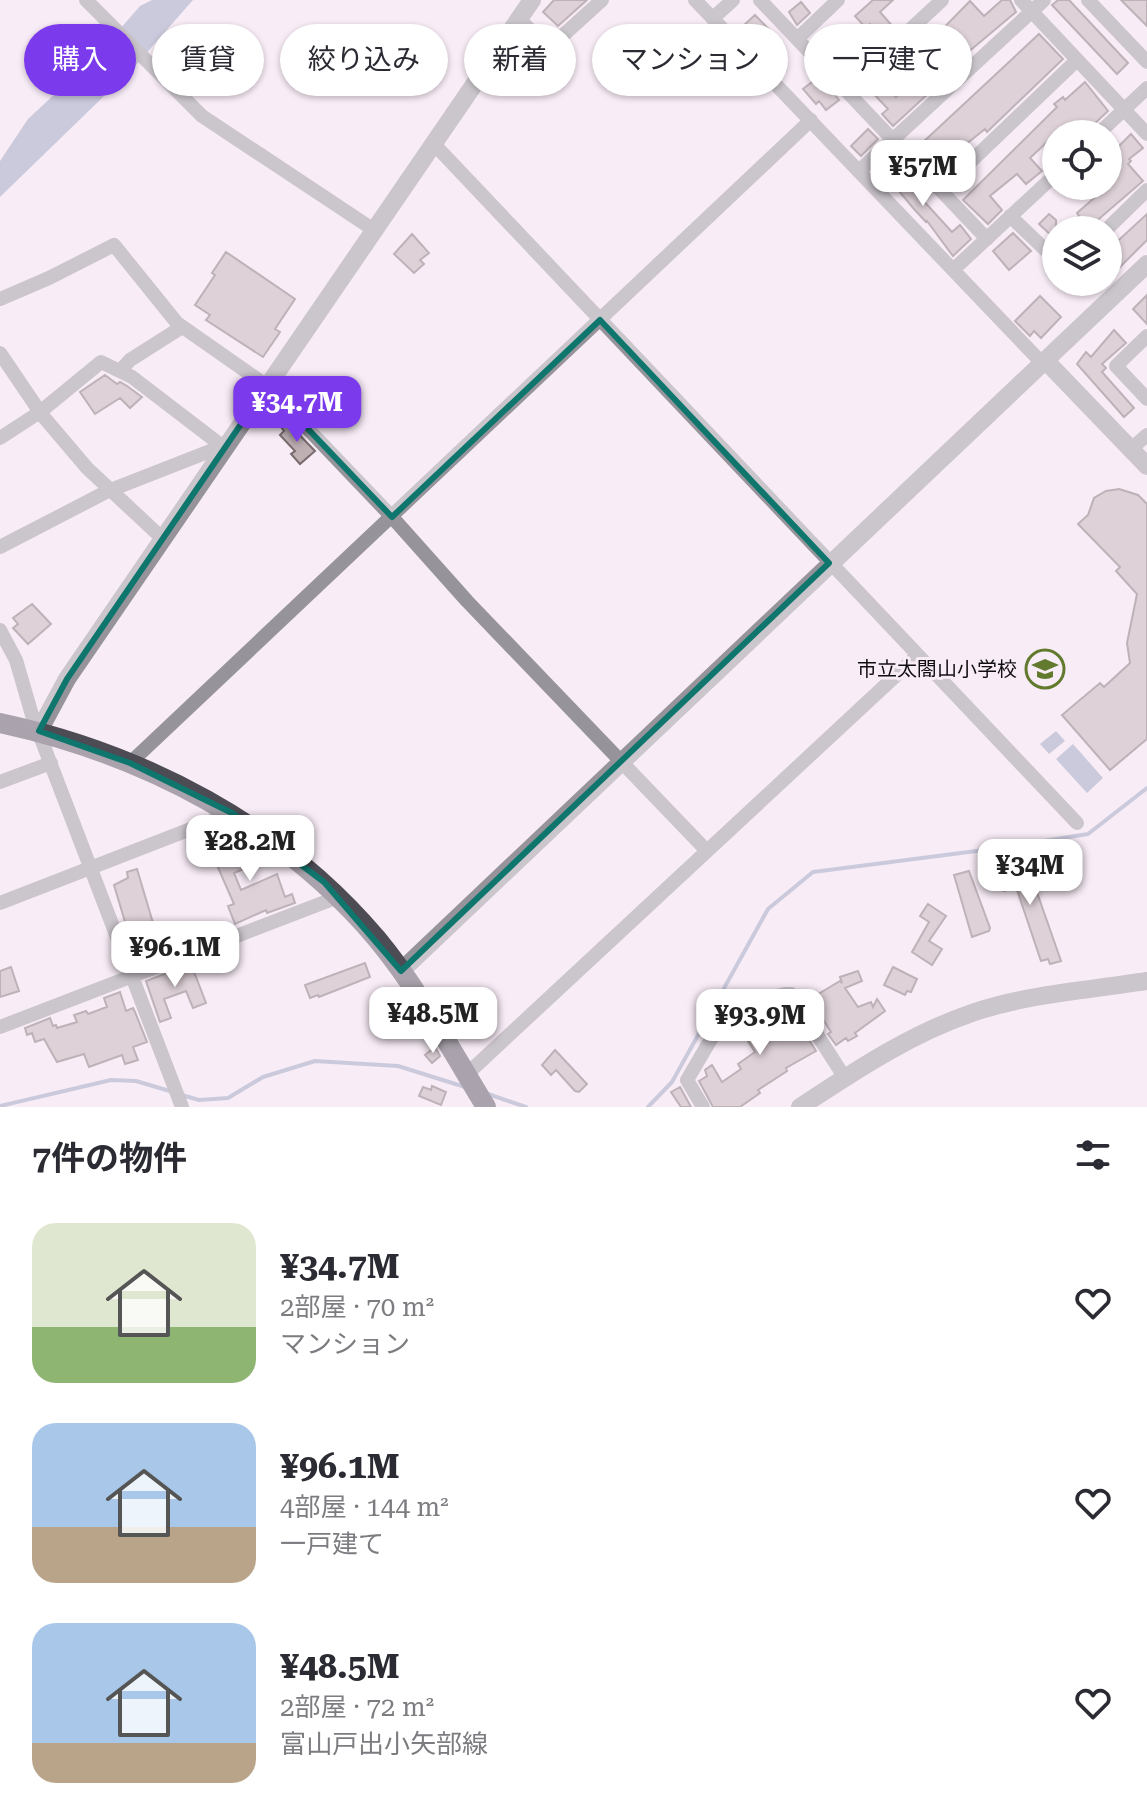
<!DOCTYPE html>
<html lang="ja">
<meta charset="utf-8">
<style>
:root{--surface:#fff;--page:#f2f2f3;--text:#2b2b33;--muted:#7c7c81;--accent:#7c3aed}
body{margin:0;font-family:"Roboto Serif","Noto Sans JP",serif;background:var(--page);color:var(--text);height:100vh;display:flex;flex-direction:column;font-size:30px;white-space:nowrap}
*{box-sizing:border-box;margin:0}
p{font-size:26px;color:var(--muted)}
.icon{flex:none;width:44px;height:44px;fill:none;stroke:currentColor;stroke-width:2;stroke-linecap:round;stroke-linejoin:round}
.map{position:relative;height:1107px;overflow:hidden}
.sheet{display:flex;flex-direction:column;background:var(--surface);flex:1}
.sheet>*{flex:none}
.hud{position:absolute;left:24px;top:24px;width:1100px;height:72px;display:flex;gap:16px}
.fabs{position:absolute;left:1042px;top:120px;display:grid;gap:16px}
.fabs a{display:grid;place-items:center;width:80px;height:80px;border-radius:50%;background:var(--surface);box-shadow:0 2px 6px #0004;font-size:40px}
.price{position:absolute;translate:-50% -68px;padding:0 18px;border-radius:16px;background:#fff;color:#222;font-size:26px;line-height:52px;filter:drop-shadow(0 2px 4px #0008)}
.price::after{content:'';position:absolute;left:50%;top:48px;width:24px;height:18px;margin-left:-12px;background:inherit;clip-path:polygon(0 0,100% 0,50% 100%)}
.price.active{background:var(--accent);color:#fff}
ul{padding:0;list-style:none}
li{display:flex;align-items:center;gap:24px;height:200px;padding:0 32px}
li span{display:grid;place-items:center;flex:none;width:224px;height:160px;border-radius:24px;color:#555}
li>.icon{margin-inline-start:auto}
span .icon{width:96px;height:96px;fill:#fffc;stroke-width:1}
li b{font-size:34px}
h2{display:flex;justify-content:space-between;align-items:center;height:96px;padding:0 32px;font-size:34px}
.tag{padding:0 28px;border-radius:36px;background:var(--surface);box-shadow:0 2px 6px #0004;font-size:28px;line-height:72px}
.tag.active{background:var(--accent);color:#fff}
.map>svg:first-child{display:block}
.water{fill:#95a1be}
.lines{fill:none;stroke-linecap:round;stroke-linejoin:round}
.stream{stroke:#95a1be;stroke-width:4}
.building{fill:#bfb0b4;stroke:#796b6e;stroke-width:2}
.minor{stroke:#96949a;stroke-width:14}
.tertiary{stroke:#96949a;stroke-width:18}
.primary{stroke:#4d4b54;stroke-width:20}
.marked{fill:none;stroke:#0f766e;stroke-width:6;stroke-linejoin:round}
.labels{text-anchor:middle;stroke-width:6;stroke-linejoin:round;paint-order:stroke}
.poi-label{font-size:20px;fill:#110e11;stroke:#f8ecf6;text-anchor:end}
</style>
<div class="map">
<svg width="1147" height="1107" viewBox="0 0 1147 1107">
<rect width="100%" height="100%" fill="#f8ecf6"/>
<path class="water" d="M152,0h41l-58,66 -135,131v-36l28,-42 72,-67 40,-46z
M1056,731l9,10 -16,13 -9,-10z
M1073,744l30,34 -16,15 -31,-34z"/>
<g class="lines">
<path class="stream" d="M488,1094l38,13
M182,1095l17,5 29,-2 35,-21 52,-16 83,5 67,21
M0,1106l111,-26 25,1 37,11
M648,1107l24,-25 96,-173 45,-37 179,-23 96,-15 59,-46"/>
</g>
<path class="building" d="M554,0h33l-29,26 -15,-14z
M873,0h20l-13,12 14,16 -12,10 -12,-14 -4,4 -11,-12z
M1002,0h8l6,12 -43,36 -21,18 3,3 -62,57 -11,-12 6,-5 -18,-19 11,-9 15,16 20,-21 -8,-9 4,-7 58,-59 14,15z
M1058,0h11l59,63 -11,11 -65,-69z
M1121,0h26v26z
M801,2l9,11 -13,12 -8,-13z
M755,15l27,28 -12,10 -27,-27z
M1039,34l24,25 -76,73 -2,-3 -20,16 4,4 -23,22 -14,-14 -5,4 -7,-7 6,-5 -5,-5z
M848,48l11,13 -15,13 -12,-13z
M816,79l9,11 4,-3 10,13 -13,10 -7,-9 -3,3 -13,-15z
M1085,82l23,29 -17,16 -3,7h-32v20l-10,-11 -16,15 12,13 -16,13 -9,-10 -27,22 12,14 -14,14 -25,-24 94,-93 -3,-3 9,-7 2,3z
M868,129l10,10 -17,17 -10,-10z
M1131,134l12,14 -14,11 2,2 -3,3 15,17 -57,49h-22l15,-14 -2,-3 31,-27v-29z
M890,158l32,38 -2,1 32,35 8,-7 11,14 -18,17 -26,-35 -1,1 -12,-13 -20,-24 -4,3 -9,-10 2,-2 -5,-6z
M1049,214l7,6v20l-17,-16z
M1147,214v26l-39,39v-29z
M1013,233l18,18 -22,19 -16,-19z
M412,234l17,19 -9,7 4,4 -10,9 -20,-19z
M226,252l69,47 -20,30 5,3 -17,25 -57,-37 4,-5 -15,-10 20,-30 -3,-2z
M1147,295v29l-14,-15z
M1040,296l21,21 -20,21 -7,-7 -4,5 -15,-15z
M1114,330l12,13 -24,21 4,4 -4,4 32,36 -10,9 -47,-53 9,-12 5,5z
M105,375l12,9 3,-2 7,4 15,11 -12,11 -10,-10 -25,16 -15,-22z
M287,422l28,29 -15,13 -9,-10 4,-3 -15,-16 4,-4 -3,-4z
M1119,489l19,6 9,9v235l-37,31 -48,-55 38,-32 4,4 26,-24 -3,-20 10,-49 -21,-23 4,-4 -42,-43 10,-9 6,-17 12,-7z
M32,604l19,20 -23,20 -15,-16 5,-4 -5,-6z
M237,834l25,17 -2,1 3,9 -29,12 7,17 36,-16 8,23 7,-3 3,9 -28,10 -1,-3 -31,14 -7,-18 6,-2 -18,-41 5,-2 -4,-9 23,-9z
M1025,858l36,103 -11,3 -2,-5 -7,2 -25,-74 -12,4 -8,-23z
M137,869l16,54 -25,9 -14,-47 14,-7 -1,-6z
M969,871l21,57 -1,3 -17,6 -18,-62z
M928,904l18,12 -17,25 13,8 -10,16 -20,-13 17,-30 -9,-6z
M365,963l5,14 -51,20 -1,-2 -8,3 -5,-13z
M191,964l15,39 -13,5 -7,-17 -22,8 7,19 -11,4 -14,-41z
M11,967l8,24 -19,6v-26z
M893,967l24,12 -6,13 -4,-1 -2,4 -21,-10z
M858,971l4,10 -17,7 13,19 13,-5 2,5 4,-8 8,12 -30,22 2,3 -9,5 -2,-3 -10,7 -8,-11 3,-2 -21,-33 30,-18 2,2 -2,-6z
M120,992l6,19 7,-3 2,4 12,30 -14,5 5,13 -13,4 -3,-9 -33,12 -5,-13 -27,8 -13,-23 -9,3 -3,-9 -5,2 -2,-7 25,-10 3,8 3,-1 1,3 20,-6 -3,-7 12,-4 2,3 19,-7 -3,-9z
M786,1004l30,47 -30,17 1,3 -29,19 2,3 -20,14h-27l-14,-26 8,-5 -2,-6 7,-5 10,17 19,-13 -3,-5 17,-12 -17,-26 26,-17z
M435,1047l5,9 -8,7 -7,-8z
M555,1050l32,34 -8,8 -4,-1 -19,-21 -5,5 -9,-10z
M432,1086l14,6 -5,13 -22,-9 4,-9 8,3z
M680,1087l11,20h-10l-10,-15z"/>
<g class="lines">
<path class="minor" d="M86,0l116,116 172,114
M695,0l347,363
M760,0l227,239
M1021,0l126,134
M1088,0l59,62
M713,18l20,-18
M519,19l30,29 53,-48
M797,39l41,-39
M845,90l97,-90
M1098,134l49,-46
M433,143l644,680
M859,171l185,-171
M941,190l136,-130
M1010,216l46,44
M1106,230l41,-40
M953,270l103,-96
M0,299l49,-21 65,-33 63,78 90,63 125,131 75,84 240,250
M1147,336l-31,30 31,33
M0,353l42,62 45,53 76,71
M121,370l9,-10 52,-33
M0,438l40,-26 61,-50 31,15 94,72
M1131,449l16,-14
M0,547l108,-56 115,-45
M0,630l16,30 16,55 150,392
M130,763l681,-643
M0,782l51,-19
M0,903l232,-90
M0,1027l338,-130
M466,1075l452,-420
M703,1107l-16,-27 43,-73 55,-13h6l54,84"/>
<path class="tertiary" d="M1045,360l102,106
M39,731l28,-52 465,-679
M401,971l746,-707
M800,1107c55,-36 110,-73 172,-94 54,-19 119,-23 175,-32"/>
<path class="primary" d="M0,723c144,31 282,103 377,216 43,52 74,111 109,168"/>
</g>
<path d="M0 0H1147V1107H0ZM600,320l229,243 -428,408 -77,-89 -92,-69 -102,-50 -91,-32 28,-52 200,-293 125,131z" fill="#f8ecf6" fill-opacity=".55" fill-rule="evenodd"/>
<path class="marked" d="M600,320l229,243 -428,408 -77,-89 -92,-69 -102,-50 -91,-32 28,-52 200,-293 125,131z"/>
<defs>
<g id="school-ring" transform="scale(2)"><circle r="9.5" fill="#f8ecf6" stroke="#627a2d" stroke-width="1.5"/><path d="M0-5L7-2L0 1L-7-2ZM-4 1L0 2.5L4 1V4Q0 6-4 4Z" fill="#627a2d"/></g>
</defs>
<g fill-rule="evenodd">
<use href="#school-ring" x="1045" y="669"/>
</g>
<g class="labels">
<g class="poi-label">
<text x="1017" y="676">市立太閤山小学校</text>
</g>
</g>
</svg>
<div class="fabs">
<a><svg class="icon" aria-label="locate" viewBox="0 0 24 24"><circle cx="12" cy="12" r="6"/><path d="M12 2v4M12 18v4M2 12h4M18 12h4"/></svg></a>
<a><svg class="icon" aria-label="layers" viewBox="0 0 24 24"><path d="M12 4l9 5-9 5-9-5zM3 14l9 5 9-5"/></svg></a>
</div>
<b class="price" style="left:923px;top:208px">¥57M</b>
<b class="price active" style="left:297px;top:444px">¥34.7M</b>
<b class="price" style="left:250px;top:883px">¥28.2M</b>
<b class="price" style="left:1030px;top:907px">¥34M</b>
<b class="price" style="left:175px;top:989px">¥96.1M</b>
<b class="price" style="left:433px;top:1055px">¥48.5M</b>
<b class="price" style="left:760px;top:1057px">¥93.9M</b>
<div class="hud">
<a class="tag active">購入</a>
<a class="tag">賃貸</a>
<a class="tag">絞り込み</a>
<a class="tag">新着</a>
<a class="tag">マンション</a>
<a class="tag">一戸建て</a>
</div>
</div>
<section class="sheet">
<h2>7件の物件<svg class="icon" aria-label="filters" viewBox="0 0 24 24"><path d="M4 7h16M4 17h16"/><circle cx="9" cy="7" r="2"/><circle cx="15" cy="17" r="2"/></svg></h2>
<ul>
<li><span style="background:linear-gradient(#dfe7d0 65%,#8fb573 0)"><svg class="icon" aria-label="home" viewBox="0 0 24 24"><path d="M3 11l9-7 9 7M6 9v11h12V9"/></svg></span><div><b>¥34.7M</b><p>2部屋 · 70 m²</p><p>マンション</p></div><svg class="icon" aria-label="heart" viewBox="0 0 24 24"><path d="M12 20l-8-8c-3-5 5-10 8-4 3-6 11-1 8 4z"/></svg></li>
<li><span style="background:linear-gradient(#a9c7e8 65%,#b9a48a 0)"><svg class="icon" aria-label="home" viewBox="0 0 24 24"><path d="M3 11l9-7 9 7M6 9v11h12V9"/></svg></span><div><b>¥96.1M</b><p>4部屋 · 144 m²</p><p>一戸建て</p></div><svg class="icon" aria-label="heart" viewBox="0 0 24 24"><path d="M12 20l-8-8c-3-5 5-10 8-4 3-6 11-1 8 4z"/></svg></li>
<li><span style="background:linear-gradient(#a9c7e8 75%,#b9a48a 0)"><svg class="icon" aria-label="home" viewBox="0 0 24 24"><path d="M3 11l9-7 9 7M6 9v11h12V9"/></svg></span><div><b>¥48.5M</b><p>2部屋 · 72 m²</p><p>富山戸出小矢部線</p></div><svg class="icon" aria-label="heart" viewBox="0 0 24 24"><path d="M12 20l-8-8c-3-5 5-10 8-4 3-6 11-1 8 4z"/></svg></li>
</ul>
</section>
